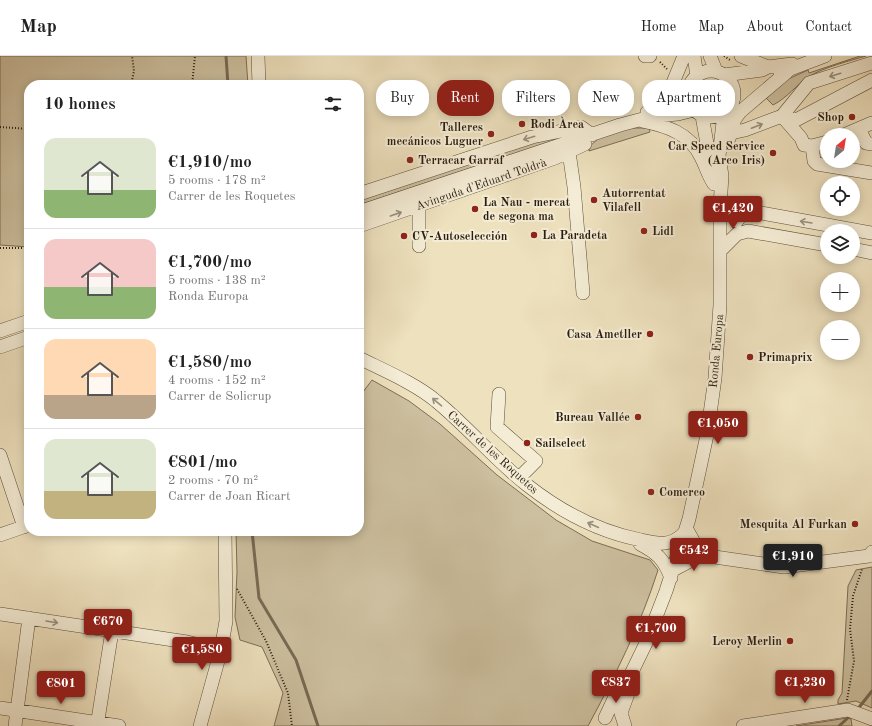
<!DOCTYPE html>
<meta charset="utf-8">
<style>
:root{--surface:#fff;--page:#f6f6f6;--text:#222;--muted:#767676;--line:#e0e0e0;--accent:#8f2418}
body{margin:0;font-family:"Old Standard TT",serif;background:var(--page);color:var(--text);height:100vh;display:flex;flex-direction:column;font-size:15px;white-space:nowrap}
*{box-sizing:border-box;margin:0}
p{font-size:13px;color:var(--muted)}
.icon{flex:none;width:22px;height:22px;fill:none;stroke:currentColor;stroke-width:2;stroke-linecap:round;stroke-linejoin:round}
.map{position:relative;flex:1;overflow:hidden}
.side{position:absolute;left:24px;top:24px;width:340px;height:456px;display:flex;flex-direction:column;background:var(--surface);border-radius:16px;box-shadow:0 2px 10px #0003}
.side>*{flex:none}
.guide{position:absolute;left:376px;top:24px;width:380px;height:36px;display:flex;gap:8px}
.needle{width:26px;rotate:30deg}
.fabs{position:absolute;left:820px;top:72px;display:grid;gap:8px}
.fabs a{display:grid;place-items:center;width:40px;height:40px;border-radius:50%;background:var(--surface);box-shadow:0 2px 10px #0003;font-size:20px}
.price{position:absolute;translate:-50% -34px;padding:0 9px;border-radius:4px;background:var(--accent);color:#fff;font-size:13px;line-height:26px;filter:drop-shadow(0 1px 2px #0008)}
.price::after{content:'';position:absolute;left:50%;top:24px;width:12px;height:9px;margin-left:-6px;background:inherit;clip-path:polygon(0 0,100% 0,50% 100%)}
.price.current{background:#222;color:#fff}
ul{padding:0;list-style:none}
li{display:flex;align-items:center;gap:12px;height:100px;padding:0 20px}
li+li{border-top:1px solid var(--line)}
li span{display:grid;place-items:center;flex:none;width:112px;height:80px;border-radius:12px;color:#555}
li>.icon{margin-inline-start:auto}
span .icon{width:48px;height:48px;fill:#fffc;stroke-width:1}
li b{font-size:17px}
h2{display:flex;justify-content:space-between;align-items:center;height:48px;padding:0 20px;font-size:17px}
.tag{padding:0 14px;border-radius:16px;background:var(--surface);box-shadow:0 2px 10px #0003;font-size:14px;line-height:36px}
.tag.current{background:var(--accent);color:#fff}
header{display:flex;align-items:center;gap:24px;box-sizing:border-box;height:56px;padding:0 20px;background:var(--surface);border-bottom:1px solid var(--line)}
header strong{font-size:19px}
nav{display:flex;gap:22px;margin-inline-start:auto;font-size:14px}
.map>svg:first-child{display:block}
.green{fill:#cdc0a0;stroke:#7c6e58}
.lines{fill:none;stroke-linecap:round;stroke-linejoin:round}
.stream{stroke:#776a54;stroke-width:3}
.minor-casing{stroke:#5b4e3b;stroke-width:14}
.path{stroke:#2a1d0f;stroke-width:2;stroke-dasharray:1 2;stroke-linecap:butt}
.minor{stroke:#f4ecd5;stroke-width:13}
.oneway{stroke:#998f7c}
.poi-dot{fill:#8f2418;stroke:#f4ecd5;stroke-width:1.5}
.labels{text-anchor:middle;stroke-width:4;stroke-linejoin:round;paint-order:stroke}
.poi-label{font-size:12px;font-weight:bold;fill:#2a1d0f;stroke:#f4ecd5;text-anchor:start}
.street-label{font-size:12px;fill:#2a1d0f;stroke:#f4ecd5}
</style>
<header>
<strong>Map</strong>
<nav><a>Home</a><a>Map</a><a>About</a><a>Contact</a></nav>
</header>
<div class="map">
<svg width="872" height="670" viewBox="0 0 872 670">
<rect width="100%" height="100%" fill="#eee1be"/>
<filter id="stains"><feTurbulence type="fractalNoise" baseFrequency=".005" numOctaves="4"/><feColorMatrix values="0 0 0 0 .2 0 0 0 0 .09 0 0 0 0 .02 0 0 0 .5 -.17"/></filter>
<radialGradient id="worn" r=".72"><stop offset=".6" stop-color="#630" stop-opacity="0"/><stop offset="1" stop-color="#630" stop-opacity=".3"/></radialGradient>
<path class="green" d="M0,0h246l2,29h-219v162l-29,-2z
M860,0h6c-17,5 -41,11 -56,20 -14,9 -23,22 -37,29l-10,-10 23,-15 22,-10 1,3z
M627,72h22l1,4 -61,19v-4l10,-9z
M579,76l-220,73v-7l164,-54z
M372,324l37,21 31,23 57,51 59,45 36,21 58,19 8,10c-17,54 -43,106 -70,156h-314l9,-33 -21,-46 -22,-7 -5,-23 2,-45 -1,-41h123v-140l4,1z
M872,511v141l-16,-7 -18,3v-4l4,-7 6,-107 8,-16z
M847,662l4,1 1,7h-56z"/>
<g class="lines">
<path class="stream" d="M226,0l2,29
M252,475l7,67 37,62 22,66
M857,654l15,-19
M839,670l12,-11"/>
<g class="minor-casing">
<path id="minor" d="M258,0l1,29
M645,0h5
M694,0l3,20
M710,0l6,15
M741,0l27,11
M688 38a23 23 0 1 1 46 0a23 23 0 1 1-46 0Z
M780,17l45,-17
M724,19l38,-5 6,-3 24,-3
M653,50l17,-16 14,-34
M647,56c16,-4 29,-12 41,-24
M702,60l10,55
M782,60l14,4 76,-40
M782,60l19,22 3,7 8,1 15,-4
M642,65c24,5 48,12 59,36 5,9 7,19 13,27
M859,73l7,14 6,1
M731,77l14,-3 37,-14 27,-33 63,-20
M844,79l28,-12
M729,83l6,-20 5,-7 47,-40
M812,90l2,15 3,3 55,9
M569,96l5,35 9,106
M359,138l173,-57 49,-10 11,8
M359,156l261,-87 34,-9 24,-2 16,-4
M737,165l8,-11 127,23
M359,170l196,-68 30,-14
M419,190v-40
M853,193l19,4
M720,195l17,-17 11,-3 79,14
M0,275l29,-10
M0,291l29,-10
M359,302c24,12 57,26 77,43 32,26 59,59 91,84 33,26 73,47 114,55 17,4 31,7 44,-8
M499,338l-2,33 39,34 -17,17
M0,399l24,72
M686,472l15,27
M0,479l29,-10
M640,488c17,9 24,15 31,34
M673,514l28,-15 83,12 85,-11 3,-4
M0,558l187,28 34,8
M0,652l119,18
M605,662l16,-34 9,-8
M15,670l14,-108
M97,670l15,-95
M200,670l21,-76 5,-29 -1,-90
M625,670l-4,-13 9,-25v-12l16,-33 20,-52 23,-72 18,-84 8,-57 5,-73v-99l2,-30 -3,-20 5,-42
M743,670l105,-16 24,9"/>
</g>
<path class="path" d="M724,0l6,4
M660,6l7,7
M131,29l3,-14 -2,-15
M192,29l3,-29
M0,71l29,2
M0,192h29
M237,533l29,52 22,52 4,33
M847,644l7,-39 -4,-32 3,-33 9,-27"/>
<use href="#minor" class="minor"/>
</g>
<defs><path id="oneway-shaft" d="M-6 0H5M1.5-3L5.5 0L1.5 3" fill="none" stroke-width="1.6" stroke-linecap="round" stroke-linejoin="round"/></defs>
<g class="oneway">
<use href="#oneway-shaft" transform="translate(835 19) rotate(163)"/>
<use href="#oneway-shaft" transform="translate(757 70) rotate(-21)"/>
<use href="#oneway-shaft" transform="translate(529 82) rotate(163)"/>
<use href="#oneway-shaft" transform="translate(396 158) rotate(-19)"/>
<use href="#oneway-shaft" transform="translate(806 166) rotate(-171)"/>
<use href="#oneway-shaft" transform="translate(437 346) rotate(-140)"/>
<use href="#oneway-shaft" transform="translate(593 469) rotate(-156)"/>
<use href="#oneway-shaft" transform="translate(52 566) rotate(9)"/>
</g>
<g class="poi-dot">
<circle cx="852" cy="61" r="4"/>
<circle cx="522" cy="68" r="4"/>
<circle cx="491" cy="78" r="4"/>
<circle cx="773" cy="97" r="4"/>
<circle cx="410" cy="104" r="4"/>
<circle cx="594" cy="144" r="4"/>
<circle cx="475" cy="153" r="4"/>
<circle cx="644" cy="175" r="4"/>
<circle cx="534" cy="179" r="4"/>
<circle cx="404" cy="180" r="4"/>
<circle cx="650" cy="278" r="4"/>
<circle cx="750" cy="301" r="4"/>
<circle cx="638" cy="361" r="4"/>
<circle cx="527" cy="387" r="4"/>
<circle cx="651" cy="436" r="4"/>
<circle cx="855" cy="468" r="4"/>
<circle cx="790" cy="585" r="4"/>
</g>
<g class="labels">
<g class="poi-label">
<text x="844" y="65" text-anchor="end">Shop</text>
<text x="530" y="72">Rodi Àrea</text>
<text x="483" y="75" text-anchor="end">Talleres<tspan x="483" dy="14">mecánicos Luguer</tspan></text>
<text x="765" y="94" text-anchor="end">Car Speed Service<tspan x="765" dy="14">(Arco Iris)</tspan></text>
<text x="418" y="108">Terracar Garraf</text>
<text x="602" y="141">Autorrentat<tspan x="602" dy="14">Vilafell</tspan></text>
<text x="483" y="150">La Nau - mercat<tspan x="483" dy="14">de segona ma</tspan></text>
<text x="652" y="179">Lidl</text>
<text x="542" y="183">La Paradeta</text>
<text x="412" y="184">CV-Autoselección</text>
<text x="642" y="282" text-anchor="end">Casa Ametller</text>
<text x="758" y="305">Primaprix</text>
<text x="630" y="365" text-anchor="end">Bureau Vallée</text>
<text x="535" y="391">Sailselect</text>
<text x="659" y="440">Comerco</text>
<text x="847" y="472" text-anchor="end">Mesquita Al Furkan</text>
<text x="782" y="589" text-anchor="end">Leroy Merlin</text>
</g>
<g class="street-label">
<text transform="translate(481 128) rotate(-19)" y="4">Avinguda d'Eduard Toldrà</text>
<text transform="translate(716 295) rotate(-85)" y="4">Ronda Europa</text>
<text transform="translate(493 396) rotate(42)" y="4">Carrer de les Roquetes</text>
</g>
</g>
<rect width="100%" height="100%" filter="url(#stains)"/>
<rect width="100%" height="100%" fill="url(#worn)"/>
</svg>
<div class="fabs">
<a><svg class="needle" viewBox="-14 -14 28 28"><path d="M0-13l5 13h-10z" fill="#e53935"/><path d="M0 13l5-13h-10z" fill="#767676"/></svg></a>
<a><svg class="icon" aria-label="locate" viewBox="0 0 24 24"><circle cx="12" cy="12" r="6"/><path d="M12 2v4M12 18v4M2 12h4M18 12h4"/></svg></a>
<a><svg class="icon" aria-label="layers" viewBox="0 0 24 24"><path d="M12 4l9 5-9 5-9-5zM3 14l9 5 9-5"/></svg></a>
<a>+</a>
<a>−</a>
</div>
<b class="price" style="left:733px;top:174px">€1,420</b>
<b class="price" style="left:718px;top:389px">€1,050</b>
<b class="price" style="left:694px;top:516px">€542</b>
<b class="price current" style="left:793px;top:522px">€1,910</b>
<b class="price" style="left:108px;top:587px">€670</b>
<b class="price" style="left:656px;top:594px">€1,700</b>
<b class="price" style="left:202px;top:615px">€1,580</b>
<b class="price" style="left:616px;top:648px">€837</b>
<b class="price" style="left:805px;top:648px">€1,230</b>
<b class="price" style="left:61px;top:649px">€801</b>
<div class="guide">
<a class="tag">Buy</a>
<a class="tag current">Rent</a>
<a class="tag">Filters</a>
<a class="tag">New</a>
<a class="tag">Apartment</a>
</div>
<section class="side">
<h2>10 homes<svg class="icon" aria-label="filters" viewBox="0 0 24 24"><path d="M4 7h16M4 17h16"/><circle cx="9" cy="7" r="2"/><circle cx="15" cy="17" r="2"/></svg></h2>
<ul>
<li><span style="background:linear-gradient(#dfe7d0 65%,#8fb573 0)"><svg class="icon" aria-label="home" viewBox="0 0 24 24"><path d="M3 11l9-7 9 7M6 9v11h12V9"/></svg></span><div><b>€1,910/mo</b><p>5 rooms · 178 m²</p><p>Carrer de les Roquetes</p></div></li>
<li><span style="background:linear-gradient(#f6c9c9 60%,#8fb573 0)"><svg class="icon" aria-label="home" viewBox="0 0 24 24"><path d="M3 11l9-7 9 7M6 9v11h12V9"/></svg></span><div><b>€1,700/mo</b><p>5 rooms · 138 m²</p><p>Ronda Europa</p></div></li>
<li><span style="background:linear-gradient(#ffd9b3 70%,#b9a48a 0)"><svg class="icon" aria-label="home" viewBox="0 0 24 24"><path d="M3 11l9-7 9 7M6 9v11h12V9"/></svg></span><div><b>€1,580/mo</b><p>4 rooms · 152 m²</p><p>Carrer de Solicrup</p></div></li>
<li><span style="background:linear-gradient(#dfe7d0 65%,#c2b280 0)"><svg class="icon" aria-label="home" viewBox="0 0 24 24"><path d="M3 11l9-7 9 7M6 9v11h12V9"/></svg></span><div><b>€801/mo</b><p>2 rooms · 70 m²</p><p>Carrer de Joan Ricart</p></div></li>
</ul>
</section>
</div>
